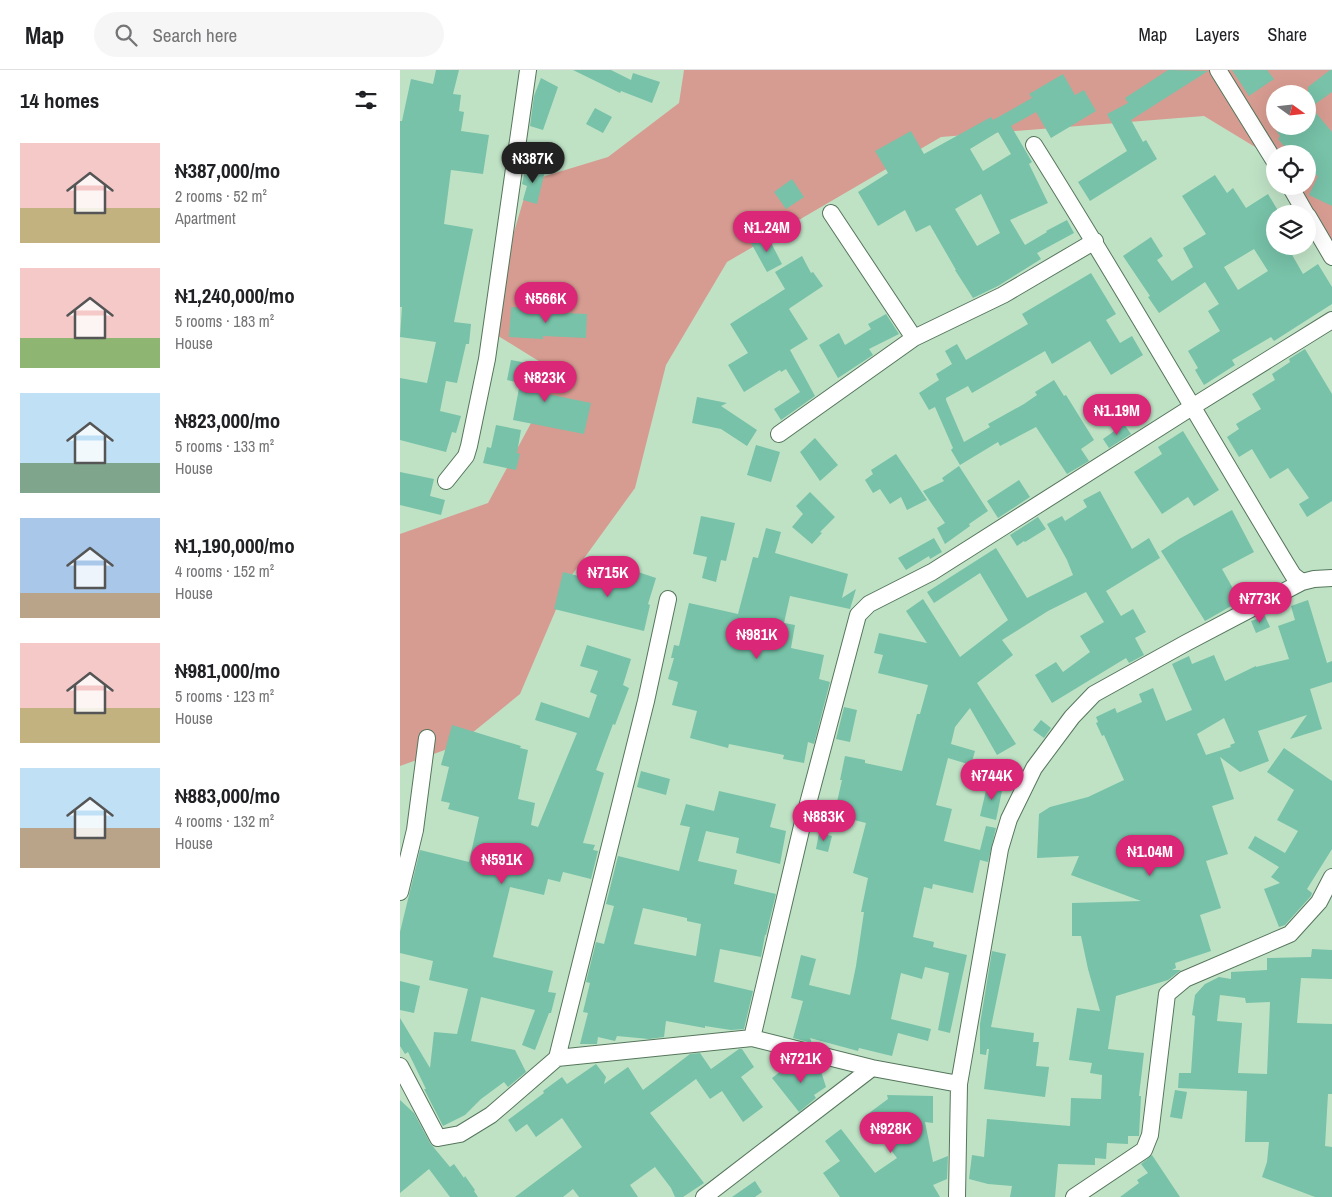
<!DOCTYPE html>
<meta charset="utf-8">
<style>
:root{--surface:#fff;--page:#f6f6f6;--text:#202124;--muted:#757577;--line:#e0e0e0;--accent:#db2777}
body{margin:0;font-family:"Archivo Narrow",sans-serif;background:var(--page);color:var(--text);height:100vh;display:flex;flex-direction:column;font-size:19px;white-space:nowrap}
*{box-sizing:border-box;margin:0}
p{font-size:16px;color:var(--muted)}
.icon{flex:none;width:28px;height:28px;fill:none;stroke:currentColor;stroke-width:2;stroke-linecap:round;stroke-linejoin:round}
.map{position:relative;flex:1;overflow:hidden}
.side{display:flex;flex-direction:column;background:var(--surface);width:400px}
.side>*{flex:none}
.needle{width:32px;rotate:105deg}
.tools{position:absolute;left:866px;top:15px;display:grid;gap:10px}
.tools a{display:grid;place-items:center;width:50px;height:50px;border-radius:50%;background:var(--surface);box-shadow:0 5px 20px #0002;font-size:25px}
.price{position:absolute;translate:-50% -42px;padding:0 11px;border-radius:18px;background:var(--accent);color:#fff;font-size:16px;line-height:32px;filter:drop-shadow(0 1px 2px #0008)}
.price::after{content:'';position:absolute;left:50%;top:30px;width:15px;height:11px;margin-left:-8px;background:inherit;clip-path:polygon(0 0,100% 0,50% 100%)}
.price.active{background:#222;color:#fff}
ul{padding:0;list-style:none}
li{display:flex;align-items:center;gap:15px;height:125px;padding:0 20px}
li span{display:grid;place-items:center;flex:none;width:140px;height:100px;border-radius:0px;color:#555}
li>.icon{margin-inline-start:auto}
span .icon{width:60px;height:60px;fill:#fffc;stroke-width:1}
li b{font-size:21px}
h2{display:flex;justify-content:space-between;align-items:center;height:60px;padding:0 20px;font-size:21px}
header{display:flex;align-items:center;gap:30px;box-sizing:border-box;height:70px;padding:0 25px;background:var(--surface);border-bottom:1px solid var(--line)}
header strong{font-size:24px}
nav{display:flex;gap:28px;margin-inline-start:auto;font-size:18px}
.search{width:350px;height:45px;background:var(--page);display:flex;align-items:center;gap:12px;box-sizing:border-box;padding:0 18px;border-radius:28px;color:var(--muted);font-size:19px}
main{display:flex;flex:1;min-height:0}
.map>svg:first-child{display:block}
.green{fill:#d79c91;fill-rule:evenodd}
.building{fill:#77c2a8;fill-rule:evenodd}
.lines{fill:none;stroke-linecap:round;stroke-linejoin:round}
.street-casing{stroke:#56765c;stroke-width:18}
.street{stroke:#fff;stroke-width:16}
</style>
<header>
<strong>Map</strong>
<div class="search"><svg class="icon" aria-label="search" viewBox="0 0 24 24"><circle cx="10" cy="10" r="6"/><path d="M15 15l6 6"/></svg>Search here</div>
<nav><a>Map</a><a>Layers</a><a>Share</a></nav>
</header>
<main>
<section class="side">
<h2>14 homes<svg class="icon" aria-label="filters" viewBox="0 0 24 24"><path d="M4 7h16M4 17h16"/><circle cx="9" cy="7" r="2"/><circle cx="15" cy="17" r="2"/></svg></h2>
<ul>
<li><span style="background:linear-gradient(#f6c9c9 65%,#c2b280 0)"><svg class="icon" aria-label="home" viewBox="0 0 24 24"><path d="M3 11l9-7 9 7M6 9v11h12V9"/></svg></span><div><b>₦387,000/mo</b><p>2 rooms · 52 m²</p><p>Apartment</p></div></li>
<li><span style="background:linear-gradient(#f6c9c9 70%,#8fb573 0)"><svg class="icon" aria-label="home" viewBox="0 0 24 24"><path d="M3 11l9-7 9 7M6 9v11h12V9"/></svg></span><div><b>₦1,240,000/mo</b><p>5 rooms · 183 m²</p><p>House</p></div></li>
<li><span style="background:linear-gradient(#bfe0f5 70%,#7fa58c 0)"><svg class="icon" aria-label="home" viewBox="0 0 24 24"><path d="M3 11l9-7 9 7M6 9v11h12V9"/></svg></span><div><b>₦823,000/mo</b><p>5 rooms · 133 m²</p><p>House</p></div></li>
<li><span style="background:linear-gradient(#a9c7e8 75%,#b9a48a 0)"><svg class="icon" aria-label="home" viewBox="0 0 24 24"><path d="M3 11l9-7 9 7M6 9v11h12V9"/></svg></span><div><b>₦1,190,000/mo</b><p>4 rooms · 152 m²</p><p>House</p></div></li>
<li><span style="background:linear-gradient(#f6c9c9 65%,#c2b280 0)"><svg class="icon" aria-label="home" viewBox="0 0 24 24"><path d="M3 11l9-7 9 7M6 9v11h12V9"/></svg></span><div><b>₦981,000/mo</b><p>5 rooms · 123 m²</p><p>House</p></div></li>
<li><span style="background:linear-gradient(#bfe0f5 60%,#b9a48a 0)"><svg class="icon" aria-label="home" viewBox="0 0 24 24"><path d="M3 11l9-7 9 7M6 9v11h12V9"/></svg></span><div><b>₦883,000/mo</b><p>4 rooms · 132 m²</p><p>House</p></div></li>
</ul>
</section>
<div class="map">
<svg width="932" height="1127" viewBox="0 0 932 1127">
<rect width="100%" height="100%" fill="#bfe2c5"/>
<path class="green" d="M284,0h648v179l-39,-63h15v-32h-33v5l-71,-43 -263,21 -214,125 -61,103 -31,123 -66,91 -49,115 -64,52 -56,20v-232l88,-31 70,-130 -63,-39 12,-78 22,-75 79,-24 71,-54zM875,24h33v32h-33z"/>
<path class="building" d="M36,0h23l-6,24 8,1 -2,16 5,1 -3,19 28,4 -6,39 -32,-4 -7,54 29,5 -19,93 17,2 -2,20h-3l-9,39 -11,-2 -6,30 21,5 -5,17 -4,-1 -6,20 -46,-12v-62l27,5 9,-41 -36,-5 2,-30h-2v-186h2l9,-42 22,5z
M173,0h38l20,10 2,-7 27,9 -8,21 -31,-12 -1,2z
M768,0l40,1 -77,49 12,22 3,-2 11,19 -67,42 -12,-19 49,-31 -20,-37 21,-11 -3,-5z
M832,0h35l7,9 -25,17z
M930,0h2v22l-21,15 21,25v74l-23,-11 9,-19 -10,-5v-17h-17l-13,-15 2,-3 -7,-10h35v-39z
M663,4l12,21 9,-5 12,21 -45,27 -15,-26 -25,14 21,36 -3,2 19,39 -38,17 15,25 22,-13 -1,-1 21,-11 7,13 -37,20 4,6 -43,27 -25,12 -18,-28h1l-26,-45 -14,7 -11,-22 -27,16 -20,-34 30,-19 -13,-22 36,-20 13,23 67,-37 2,3 39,-22 -3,-4zM598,62l13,22 -28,17 -13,-22zM581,124l19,39 -23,13 -22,-37z
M141,8l17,9 -15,43 -13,-4 4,-30z
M195,38l17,9 -9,16 -17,-9z
M126,96l19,5 -8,33 -14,-4 4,-14 -5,-2z
M815,105l12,18 6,-5 13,20 22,-14 12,20h-5v32h12l16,28 15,-10 14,23v17l-58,37 -3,-4 -39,23 3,5 -31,20 -9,-15 3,-2 -10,-17 32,-20 -12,-20 11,-7 -14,-22 -46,31 -11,-16 2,-1 -27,-40 28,-19 12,19 -6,4 15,21 21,-14 -10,-19 23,-14 -24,-38zM854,179l14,22 -30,19 -14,-23z
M392,109l12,18 -18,12 -12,-17z
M367,165l15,29 -15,8 -16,-29z
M402,186l9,17 2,-1 10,14 -33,22 -1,1 19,30 -18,11 25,46 -34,24 -7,-11 26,-17 -14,-23 -5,3 -1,-2 -36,22 -16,-27 20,-12 -18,-29 55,-35 -10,-17z
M691,203l25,41 -10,6 14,23 12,-7 11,19 -32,20 -21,-34 -38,23 -7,-13 -73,42 -4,-7 -22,12v2l18,42 26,-15 -2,-3 36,-20 13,-9 -2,-3 19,-12 10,16 2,-1 28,45 -13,9 8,12 -22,13 -31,-47 -36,19 -2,-4 -38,23 -9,-15 2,-2 -18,-41 -6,3 -10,-17 20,-13 -3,-6 16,-10 -7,-13 12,-7 9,16 62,-36 -6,-10z
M111,237l34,2 -1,3 43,2 -1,24 -43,-2v3l-34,-2z
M486,244l13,20 -30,15 4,6 -35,23 -19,-33 20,-12 6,12 26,-16 -3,-5z
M905,279l27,45v107l-25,16 -8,-13 10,-6 -21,-30 -18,11 -18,-30 -13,8 -12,-20 12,-8 -3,-5 25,-15 -9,-15 23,-14 -3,-6 18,-12 -1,-3z
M111,290l27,5 -5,26 58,12 -7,31 -71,-14 7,-37 -13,-3z
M297,327l30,6 -6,3 36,24 -10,16 -26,-17 -29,-6z
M724,354l7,10 -22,14 -6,-9z
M96,355l25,5 -4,23 3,1 -4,16 -33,-7 4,-16 4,1z
M783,361l36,59 -25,16 -6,-9 -26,17 -28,-42 28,-18 -4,-7z
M415,368l23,27 -18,16 -20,-29z
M356,375l24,7 -9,30 -24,-7z
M496,384l31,46 -20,10 -6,-13 -11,7 -10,-15 -7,4 -8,-13 8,-6 -2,-4z
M559,396l29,45 -19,13 1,2 -25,18 -8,-16 8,-5 -22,-32 21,-10 -2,-3z
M0,402l34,7 -4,17 15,4 -4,15 -41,-10z
M619,410l11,17 -32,21 -11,-17z
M700,421l32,58 17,-11 11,20 -54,33 15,25 12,-7 13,23 -11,6 9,17 -15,8 -3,-5 -74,45 -17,-28 21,-13 7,10 27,-20 -10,-16 24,-14 -18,-30 -38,19 -46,29 11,15 -36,28 39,61 -19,11 -27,-47 -15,19 -4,17 24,7 -4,14 -23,-7 -12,47 16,4 -8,32 36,9 6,-24 10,2 -8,34 -8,-2 -7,33 -40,-9 -1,5 -8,-2 -11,50 21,5 -1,5 34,8 -17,78 -12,-3 11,-57 -24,-6 -3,12 -21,-6 -10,46 40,10 -3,12 -30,-8 -6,23 -33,-8 -1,3 -48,-13 2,5 -19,-5 10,-37 -12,-3 10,-43 15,4 -7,26 41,10 6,-29 8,-54h-3l7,-34 -15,-5 13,-50 -32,-8 8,-35h-2l5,-24 20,4v3l37,8 15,-57h3l8,-29 -50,-12 5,-18 -9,-2 5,-20 48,10 -21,-32 17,-12 37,58 48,-37 -28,-47 -46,30 -7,-11 69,-44 31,50 46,-23 -6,-15 -20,-36 15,-8 3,5 22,-14 -4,-7z
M410,422l25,25 -15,15 2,1 -10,11 -20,-17 11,-13 -7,-8z
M832,440l22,42 -32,17 18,32 -35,20 -44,-70 18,-12z
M301,446l34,7 -9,38 -5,-1 -5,22 -14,-4 5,-21 -14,-3z
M638,447l8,12 -21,13 -1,-1 -7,5 -7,-11z
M366,458l15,4 -6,21 73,21 -6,24 14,-9 -6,20 -60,-13 -6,27 11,2 -4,23 33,7 -5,24 11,3 -16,62 -6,-2 -4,21 -21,-4 1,-4 -55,-11 -1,4 -38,-10 7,-27 -25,-6 6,-23 -10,-3 6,-21h-3l3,-13 5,1 10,-43 49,11 15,-57 5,1z
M534,468l8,14 -12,7 -1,-3 -23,14 -8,-12z
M220,496l36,12 -8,26 2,1 -6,26 -90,-22 9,-37 51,13z
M908,530l19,63 5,-2v21l-22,7 12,40 -32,10 17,-24 -49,16 11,30 -29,11 -20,-15 14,42 -22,7 16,48 -22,7 15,47 -21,7 11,36 -36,12 1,5 -4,2h9l-13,10 -52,16 -8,53 36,4 -5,43h2l-2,40h-11v8l-21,-1 -1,16 -11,-1v7l-37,-1 -3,33h-45l2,-11 -24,-2 -19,-5 3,-24 12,2 3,-38 83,7 1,-28 30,1 1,-24 -12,-2 2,-10 -23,-3 8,-52 23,3 -12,-42 -7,-33h-9v-33l69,-2 -70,-26 8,-19 -42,2 2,-44 11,-7 38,-10 36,-17 -20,-45 -2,1 -6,-13 2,-1 -2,-5 19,-9 2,5 25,-11 -3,-8 14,-6 13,33 26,-11 -20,-46 17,-8 3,8 22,-9 11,26 31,-15v1l33,-8 -11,-33 17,-6 -4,-14zM824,648l11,25 -5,2 1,2 -25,8 -9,-21z
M865,546l5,11 -14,6 -5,-12z
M187,575l44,14 -8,26 6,3 -14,37 -2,-1 -17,46 8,3 -21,70 12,2 -2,5 5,1 -7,28 -28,-7 -3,10 -12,-3 -4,16 -34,-8 -17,70 60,14 -5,21 8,1 -5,20h-2l-14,37 -13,-5 13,-35 -54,-13 -10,44 44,9 11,22 -18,15 -4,-5 -23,17 -16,16 -22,11 -19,-37h2l-18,-37 -3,2 -5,-8v-28l30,50 4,-36 23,2 11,-45 -39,-9 4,-19 -33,-8v-21l20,-82 49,12 10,-45 -31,-8 2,-6 -9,-2 8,-34 -8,-2 11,-40 69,21 -1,2 8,2 -10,49 17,4 -4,22 7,2 39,-94 -42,-13 6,-18 48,16 8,-23 -7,-3 8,-21 -18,-5z
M444,637l13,3 -7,32 -14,-3z
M641,650l10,8 -7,10 -11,-8z
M884,678l48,33v68l-25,40 5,4 -1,3 -26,29 -6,2 -15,-38 16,-6 -9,-6 8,-10 -31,-19 7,-12 30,17 13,-22 -21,-11 17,-30 -27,-18z
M241,701l29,8 -4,16 -29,-8z
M588,712l15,4 -7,34 -16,-4z
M319,721l57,13 -6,23 16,4 -6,33 -44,-11 3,-15 -33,-7 -8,30 39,9 -3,14 42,10 -10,41h-1l-4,22 -41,-8 -6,33 39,9 -9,38 -13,1 -26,-4v2l-39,-7 -2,16 -15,2 -32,-3 -2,5 -17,-4 -1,7h-17l8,-31 -5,-1 7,-29 -4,-1 10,-40 8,2 10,-38 -8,-2 12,-48 61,15 11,-44 -10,-2 6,-21 28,7zM243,838l44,10v3l14,3 -5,32 -62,-12z
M419,763l13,3 -4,16 -12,-3z
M912,879l20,1v29l-31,-1 -4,45 35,1v70h-4l-3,52 7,1v50h-17l-53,-20 5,-15 2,-20h-24l2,-51 -69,-3 1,-15h12l4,-57 -3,-1 3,-20 10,-11 14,-7 12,2v-7l36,-2v-12l44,-1zM820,925l25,3 1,5 24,-1 -3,72 -29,-1 4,-50 -25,-2z
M592,881l14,3 -15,73 43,6 -1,9h6l-3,24 13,1 -4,30 -61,-8 5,-40h-2l-1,6 -6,-1v-30z
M0,911l20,5 -6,27 -14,-3z
M339,979h3l12,18 -13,10 22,30 -20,15 -21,-31 -12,8 -14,-20 -46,34 54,70 -21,14h-8l-4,-9 -16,-21 -25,18 8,12h-59l-6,-8 -10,8h-48l67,-50 -20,-29 -26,19 -9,-13 -11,8 -8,-12 36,-27 -1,-2 19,-14 5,7 29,-20 10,13 -2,7 24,-17 15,23 47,-36 10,-1 11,16z
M409,993l10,2 7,22 -12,8 2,3 -17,14 -27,-34 18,-14 6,8z
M775,1020l12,2 -5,27 -12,-2z
M487,1025l46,1v27l-8,-1 8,40 15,-6 -1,23 -14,6 7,12h-100l-17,-24 17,-12 -15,-20 16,-12 34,44 22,-15 -32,-42 23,-17z
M0,1030l14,13 16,30 20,24 4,-3 10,14 1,-2 10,14 -1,1 4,6h-28l-21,-28 -29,24z
M752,1085l28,42h-60l19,-14 -2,-3 11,-7 -7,-9z
M355,1111l7,11 -7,5h-23z"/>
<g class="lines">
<g class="street-casing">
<path id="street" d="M818,0l57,92
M634,75c89,141 172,287 259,430l9,7
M890,116l16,28
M431,143l83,125
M908,146l24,41
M379,364l135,-96 89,-43 92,-54
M46,411l20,-25 3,-10 18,-87 41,-289
M0,822l15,-62 12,-92
M352,968l50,-212 56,-211 11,-11 63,-32 260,-165 140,-87
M157,988l195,-20 120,30 87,16
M0,996l38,72 22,-4 31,-19 66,-57 89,-357 22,-102
M304,1127l168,-129
M557,1127l2,-113 41,-235 9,-30 25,-51 38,-51 22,-23 92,-51 116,-61 12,-3 18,-1
M674,1127l70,-47 6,-15 17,-141 18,-15 105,-45 29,-32 13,-25"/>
</g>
<use href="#street" class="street"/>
</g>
</svg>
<div class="tools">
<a><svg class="needle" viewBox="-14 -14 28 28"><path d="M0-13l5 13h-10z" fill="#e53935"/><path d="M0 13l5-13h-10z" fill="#757577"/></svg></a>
<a><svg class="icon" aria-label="locate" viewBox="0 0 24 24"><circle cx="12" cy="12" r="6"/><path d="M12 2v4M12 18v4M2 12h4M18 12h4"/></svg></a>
<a><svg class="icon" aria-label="layers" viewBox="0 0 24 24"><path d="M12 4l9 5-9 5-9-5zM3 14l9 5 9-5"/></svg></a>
</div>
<b class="price active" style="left:133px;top:114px">₦387K</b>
<b class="price" style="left:367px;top:183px">₦1.24M</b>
<b class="price" style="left:146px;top:254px">₦566K</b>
<b class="price" style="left:145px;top:333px">₦823K</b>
<b class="price" style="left:717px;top:366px">₦1.19M</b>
<b class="price" style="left:208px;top:528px">₦715K</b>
<b class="price" style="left:860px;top:554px">₦773K</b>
<b class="price" style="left:357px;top:590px">₦981K</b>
<b class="price" style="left:592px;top:731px">₦744K</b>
<b class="price" style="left:424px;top:772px">₦883K</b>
<b class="price" style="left:750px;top:807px">₦1.04M</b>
<b class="price" style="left:102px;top:815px">₦591K</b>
<b class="price" style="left:401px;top:1014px">₦721K</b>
<b class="price" style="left:491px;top:1084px">₦928K</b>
</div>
</main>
